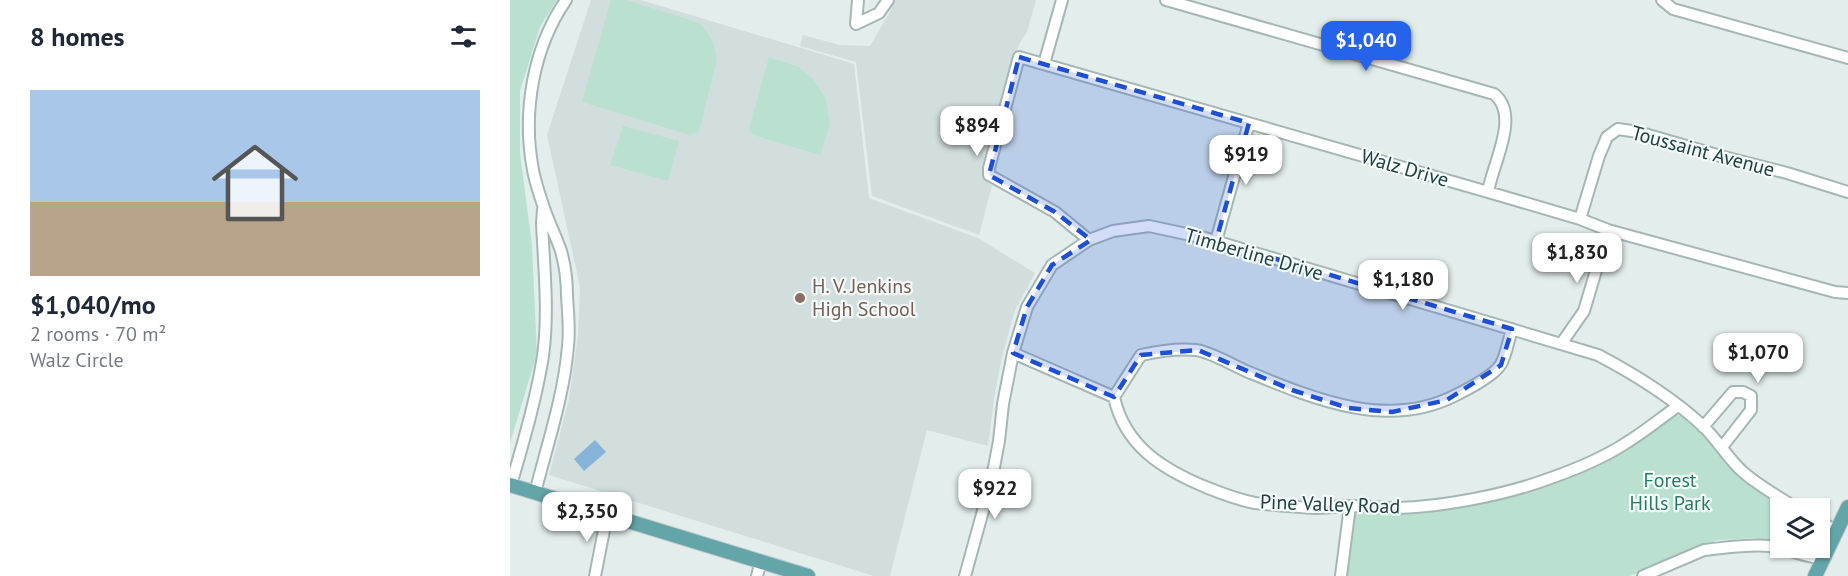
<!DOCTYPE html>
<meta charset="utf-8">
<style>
:root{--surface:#fff;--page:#f2f2f3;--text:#1f2937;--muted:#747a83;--accent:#2563eb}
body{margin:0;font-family:"PT Sans",sans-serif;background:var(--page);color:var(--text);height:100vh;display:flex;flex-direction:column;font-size:22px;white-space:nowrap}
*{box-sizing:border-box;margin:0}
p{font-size:20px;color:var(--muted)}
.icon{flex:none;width:33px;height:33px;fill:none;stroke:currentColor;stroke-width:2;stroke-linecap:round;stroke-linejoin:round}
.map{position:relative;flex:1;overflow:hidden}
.drawer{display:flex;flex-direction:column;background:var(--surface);width:510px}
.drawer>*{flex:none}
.fabs{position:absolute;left:1260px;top:498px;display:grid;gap:12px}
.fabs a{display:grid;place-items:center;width:60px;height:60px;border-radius:0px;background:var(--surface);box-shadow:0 2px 4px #0004;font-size:30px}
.price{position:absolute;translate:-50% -51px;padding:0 14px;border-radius:12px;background:#fff;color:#222;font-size:20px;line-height:39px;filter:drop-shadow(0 2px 3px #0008)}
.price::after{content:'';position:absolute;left:50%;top:36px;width:18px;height:14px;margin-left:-9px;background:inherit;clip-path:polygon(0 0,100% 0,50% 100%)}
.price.on{background:var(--accent);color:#fff}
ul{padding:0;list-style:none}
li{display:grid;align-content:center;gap:12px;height:318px;padding:0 30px}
li span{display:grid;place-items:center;height:186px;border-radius:0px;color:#555}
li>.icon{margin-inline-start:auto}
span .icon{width:108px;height:108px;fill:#fffc;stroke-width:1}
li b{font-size:26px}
h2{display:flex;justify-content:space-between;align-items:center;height:72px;padding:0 30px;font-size:26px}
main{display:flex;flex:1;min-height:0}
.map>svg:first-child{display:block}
.built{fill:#d1dedd}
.green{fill:#bae1d0}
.water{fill:#86b3d8}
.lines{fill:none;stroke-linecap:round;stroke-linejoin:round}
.minor-casing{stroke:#a5b7b5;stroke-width:14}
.major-casing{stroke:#c1caca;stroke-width:16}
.minor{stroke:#fff;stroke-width:10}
.major{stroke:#63a5a8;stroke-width:14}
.marked{fill:#1d4ed8;fill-opacity:0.2;stroke:#1d4ed8;stroke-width:4.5;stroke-dasharray:12 8;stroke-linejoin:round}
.education-dot{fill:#8d6e63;stroke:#f4faf9;stroke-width:2}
.labels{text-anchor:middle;stroke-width:4.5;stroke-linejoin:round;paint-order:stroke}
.street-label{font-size:20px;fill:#204141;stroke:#f4faf9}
.education-label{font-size:20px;fill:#785e54;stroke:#f4faf9;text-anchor:start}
.park-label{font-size:20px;fill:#267c61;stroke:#f4faf9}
</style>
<main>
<section class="drawer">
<h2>8 homes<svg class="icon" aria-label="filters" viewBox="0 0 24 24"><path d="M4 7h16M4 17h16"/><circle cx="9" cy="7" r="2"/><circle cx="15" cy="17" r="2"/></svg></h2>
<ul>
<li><span style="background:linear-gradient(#a9c7e8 60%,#b9a48a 0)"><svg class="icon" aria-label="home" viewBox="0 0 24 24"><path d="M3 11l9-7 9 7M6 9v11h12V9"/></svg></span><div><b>$1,040/mo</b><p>2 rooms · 70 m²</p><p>Walz Circle</p></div></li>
</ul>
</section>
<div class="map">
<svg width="1338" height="576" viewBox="0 0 1338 576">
<rect width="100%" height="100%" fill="#e3eeec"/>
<path class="built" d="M81,0h50l213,64 15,134 109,40 57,35 -20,37 -14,51 -6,31 -7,54 -61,-16 -37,146h-16l-325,-101 20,-76 9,-64 2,-48 -33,-152z
M370,0h156l-9,32 -8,12 -35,125 2,10 6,7 -13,49 -107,-39 -16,-134 -56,-16 3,-11 37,10 30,1 22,-38z"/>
<path class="green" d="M0,0h47l-17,27 -20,64v62l12,92 5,109 -27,89z
M101,0h15l46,14 27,9 8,9 7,12 3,15 -18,73 -9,3 -108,-33z
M259,57l30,10 14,12 13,20 4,26 -10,30 -67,-20 -4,-7z
M113,126l56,15 -11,40 -58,-16z
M1165,415l6,1 28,24 38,41 35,27 -2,34 -26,-4 -36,2 -88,36h-285l9,-61 6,-2h50l62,-11 140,-50z"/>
<path class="water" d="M85,440l11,12 -22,19 -10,-12z"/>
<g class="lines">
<g class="minor-casing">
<path id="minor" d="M348,0l-2,24 23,-11 9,-13
M656,0l328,94c27,21 -2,71 -6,98
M1152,0l11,9 175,49
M534,64l18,-64
M1070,219l19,-63 8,-19 11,-8 20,3 86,25 63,16 61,19
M579,240l-34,-28 -66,-37v-7l30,-111 469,135 92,27 28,11 227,62 13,1
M706,241l33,-118
M1002,329c-3,9 -6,27 -11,35 -7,12 -33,25 -45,31 -69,36 -144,3 -210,-24 -13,-6 -38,-20 -50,-21 -19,-2 -37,1 -55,5l-27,42c11,50 50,73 94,91 15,6 31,12 47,15 19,2 40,4 59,5 12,0 25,-2 37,-2 15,0 30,2 45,2 46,-1 109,-13 152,-29 26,-9 55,-21 78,-36 18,-11 35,-25 52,-37
M1051,344l23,-33 24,-81
M503,353l101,44
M1193,427l30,-35h10l8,4v14l-29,37
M1,485c12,-42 25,-85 32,-129 6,-44 1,-89 -1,-133l1,-13
M25,493c12,-48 29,-97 33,-147 2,-16 0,-33 -1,-50 0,-14 -2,-31 -6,-45 -5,-15 -13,-30 -18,-46 -4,-12 -8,-24 -10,-35 -11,-58 0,-122 33,-170
M1310,522l17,9
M85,576l12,-61
M247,576l4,-15
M455,576l27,-98 7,-37 4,-37 10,-51 14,-46 25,-42 37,-25 24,-9 36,-5 56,12 393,117c38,20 75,43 106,72 14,14 26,34 39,45 16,14 36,25 53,36
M831,576l9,-70
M1133,576l61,-26c21,-2 43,-6 65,-4 19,2 36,12 54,12"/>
</g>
<g class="major-casing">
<path id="major" d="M0,485l298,91
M1305,576l33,-69"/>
</g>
<use href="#minor" class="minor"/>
<use href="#major" class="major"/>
</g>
<path class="marked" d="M509,57l230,66 -33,118 296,88 -11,36 -54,35 -55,12 -44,-4 -56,-18 -94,-40 -57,5 -27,42 -101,-44 14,-46 25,-42 39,-25 -36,-28 -66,-37z"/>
<circle class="education-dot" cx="290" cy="298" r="6"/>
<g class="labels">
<g class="street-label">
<text transform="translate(1193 151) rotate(15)" y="7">Toussaint Avenue</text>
<text transform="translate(895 168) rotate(16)" y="7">Walz Drive</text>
<text transform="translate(744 254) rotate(16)" y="7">Timberline Drive</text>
<text transform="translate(820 504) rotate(2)" y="7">Pine Valley Road</text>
</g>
<g class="education-label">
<text x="302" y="293">H. V. Jenkins<tspan x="302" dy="23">High School</tspan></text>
</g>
<g class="park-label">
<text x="1160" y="487">Forest<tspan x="1160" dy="23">Hills Park</tspan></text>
</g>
</g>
</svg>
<div class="fabs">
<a><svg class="icon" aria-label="layers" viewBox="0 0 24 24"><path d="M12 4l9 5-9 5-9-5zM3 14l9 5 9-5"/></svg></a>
</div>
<b class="price on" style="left:856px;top:72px">$1,040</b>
<b class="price" style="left:467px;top:157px">$894</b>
<b class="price" style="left:736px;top:186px">$919</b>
<b class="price" style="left:1067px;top:284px">$1,830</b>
<b class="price" style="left:893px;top:311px">$1,180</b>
<b class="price" style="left:1248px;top:384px">$1,070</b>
<b class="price" style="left:485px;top:520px">$922</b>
<b class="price" style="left:77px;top:543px">$2,350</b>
</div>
</main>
